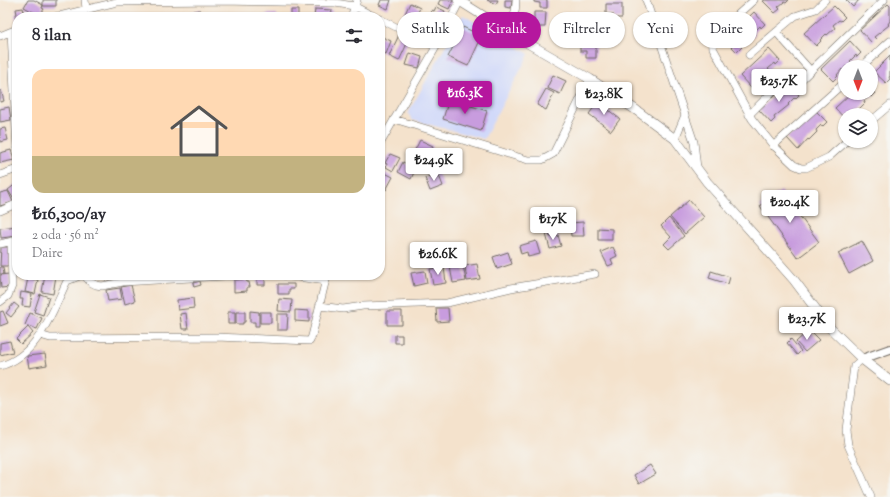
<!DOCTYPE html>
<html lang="tr">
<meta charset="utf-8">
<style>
:root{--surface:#fff;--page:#f2f2f3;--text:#2b2b33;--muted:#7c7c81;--accent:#b5179e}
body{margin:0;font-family:"Sorts Mill Goudy",serif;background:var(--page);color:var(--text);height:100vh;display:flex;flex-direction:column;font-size:15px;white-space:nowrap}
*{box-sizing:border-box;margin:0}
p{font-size:13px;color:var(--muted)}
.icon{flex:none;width:22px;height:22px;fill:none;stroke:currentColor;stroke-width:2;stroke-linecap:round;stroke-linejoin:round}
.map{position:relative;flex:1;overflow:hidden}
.details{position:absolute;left:12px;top:12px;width:373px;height:268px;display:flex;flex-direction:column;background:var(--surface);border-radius:16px;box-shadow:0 1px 3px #0004}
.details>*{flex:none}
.hud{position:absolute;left:397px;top:12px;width:380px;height:36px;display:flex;gap:8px}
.needle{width:26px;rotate:180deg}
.fabs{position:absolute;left:838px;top:60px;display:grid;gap:8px}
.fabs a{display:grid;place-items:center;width:40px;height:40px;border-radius:50%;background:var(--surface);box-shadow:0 1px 3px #0004;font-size:20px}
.price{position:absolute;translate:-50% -34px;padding:0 9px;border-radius:4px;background:#fff;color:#222;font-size:13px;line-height:26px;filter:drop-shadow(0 1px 2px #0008)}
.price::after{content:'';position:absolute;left:50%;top:24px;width:12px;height:9px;margin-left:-6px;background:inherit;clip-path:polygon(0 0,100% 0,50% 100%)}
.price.selected{background:var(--accent);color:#fff}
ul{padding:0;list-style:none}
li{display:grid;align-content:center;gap:8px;height:212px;padding:0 20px}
li span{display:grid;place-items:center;height:124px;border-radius:12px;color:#555}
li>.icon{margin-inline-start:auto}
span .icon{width:72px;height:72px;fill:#fffc;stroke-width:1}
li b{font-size:17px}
h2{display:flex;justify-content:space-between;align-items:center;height:48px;padding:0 20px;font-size:17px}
.tag{padding:0 14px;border-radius:18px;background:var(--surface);box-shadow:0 1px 3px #0004;font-size:14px;line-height:36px}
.tag.selected{background:var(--accent);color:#fff}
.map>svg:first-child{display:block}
.built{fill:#d1d9f9}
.building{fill:#c89cde}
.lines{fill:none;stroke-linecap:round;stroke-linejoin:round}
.minor-casing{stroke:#716b63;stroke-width:8}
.tertiary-casing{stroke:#716b63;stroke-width:10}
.secondary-casing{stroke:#716b63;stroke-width:10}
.minor{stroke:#fff;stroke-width:7}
.tertiary{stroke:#fff;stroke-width:8}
.secondary{stroke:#fff;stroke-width:9}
</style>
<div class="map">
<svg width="890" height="497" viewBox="0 0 890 497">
<rect width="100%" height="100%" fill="#f6f6f2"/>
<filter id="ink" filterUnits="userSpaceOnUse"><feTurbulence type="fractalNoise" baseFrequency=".025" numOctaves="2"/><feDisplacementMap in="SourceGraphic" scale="8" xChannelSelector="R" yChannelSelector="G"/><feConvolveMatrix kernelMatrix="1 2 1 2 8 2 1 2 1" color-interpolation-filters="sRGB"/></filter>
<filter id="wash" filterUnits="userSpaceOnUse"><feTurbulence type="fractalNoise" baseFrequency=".012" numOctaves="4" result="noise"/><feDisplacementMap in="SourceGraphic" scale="16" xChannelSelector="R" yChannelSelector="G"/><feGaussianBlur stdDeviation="0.9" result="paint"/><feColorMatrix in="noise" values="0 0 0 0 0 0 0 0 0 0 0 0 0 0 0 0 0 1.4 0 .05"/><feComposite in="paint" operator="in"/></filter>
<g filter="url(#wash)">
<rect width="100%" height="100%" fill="#f4e2cc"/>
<path class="built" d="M463,15l66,39 -45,85 -72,-19 -4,-7z"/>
<g id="blocks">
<path class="building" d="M28,0h6l9,5 -1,3 2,1 -2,3h2l-3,5h-3l-4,-2 1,-2 -11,-6z
M43,0h13v6h-13z
M381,0h10l-3,9 -9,-4z
M440,0h13l-4,9 -11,-5z
M487,0h11l-2,4z
M505,0h7l-1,8 -6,-1z
M534,0h13v8h-7v-5l-6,-1z
M765,0h24l-3,3 -2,-1 -6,5 2,2 -5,4 -12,-12z
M846,0h13l-6,7z
M410,3l10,5 -10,21 -10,-5z
M606,4h16v14h-9v-4h-7z
M888,4l2,2v15l-2,3 1,1 -15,12 2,2 -4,4 -12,-13z
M834,6l11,11 -4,4 -2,-1 -6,5 2,3 -8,7 -1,-1 -6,6 1,1 -5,5 -12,-13z
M436,7l9,4 -4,9 -11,-5 2,-5 2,1z
M23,8l2,9h-8l-1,4 -1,-7h2l-1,-5z
M315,9l17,1 -1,7h-17z
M200,10v7h-6l-1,-6z
M291,10h7v7h-7z
M534,12h12l-1,15h-11z
M754,12l11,12 -4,4 -1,-2 -6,6 1,2 -8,8 -2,-2 -5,5 2,2 -5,5 -12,-12z
M171,14l13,1v2h-13z
M266,14h11v3h-11z
M425,17l11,4 -5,14 -11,-4z
M463,27l19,9 -14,30 -20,-9z
M400,33l10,4 -11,24 -10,-5z
M380,36l11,5 -5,13 -6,-3z
M580,39l16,1v18h-10v-7h-6z
M850,41l11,12 -4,4 -1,-2 -6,6 2,2 -4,4h-3v3l-1,1 -2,-2 -5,6 1,1 -5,5 -12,-12z
M769,49l11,12 -4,4 -1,-2 -7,6 2,2 -8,8 -2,-2 -5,5 1,2 -5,4 -11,-12z
M410,53l12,4 -3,11 -13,-3z
M890,56v20l-1,1 1,2 -4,4 -12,-11z
M553,75l13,6 -6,13 -13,-6z
M788,83l11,12 -4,4 -1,-1 -6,6 1,1 -15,12 1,2 -4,4 -12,-13z
M546,89l8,4 -8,17 -9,-5z
M871,89l4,4 -4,4 -1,-2 -6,6 1,2 -8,8 -1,-1 -6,5h-5v4l-10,-11 16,-15h20z
M0,90h1l3,11 -4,1z
M449,99l38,12 -6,20 -38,-12z
M598,102l22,17 -9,12 -22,-17z
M9,107l2,13 -11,2v-13z
M816,111l11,11 -5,5 -1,-2 -5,5 1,2 -8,8 -1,-1 -10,11 -11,-12z
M5,128l3,12 -8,2v-13z
M420,140l13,6 -5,12 -14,-6z
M11,150l3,10 -14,3v-10z
M390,154l10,4 -7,13 -7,-4 1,-3 -2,-1z
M403,162l13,6 -5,11 -13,-7z
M381,171l12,6 -7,13 -4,-2 -2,4z
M438,173l5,13 -13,5 -5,-13z
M17,183v17l-2,1 -7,-11z
M8,191l5,11 -13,4v-13z
M781,191l38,51 -21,16 -38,-52z
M689,200l15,17 -19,17 -15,-17z
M17,211v8l-4,-4z
M669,218l15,18 -15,13 -5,-5 7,-7 -10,-11z
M583,222l1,14h-13l-1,-13z
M17,226v10l-16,2 -1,-10z
M598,228l14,1v11h-14z
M549,233l1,4 8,-2 3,11 -11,3 -4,-15z
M536,241l4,13 -12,3 -1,-5 -6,2 -2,-8z
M862,241l11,20 -24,13 -11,-21z
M1,247h9v19h-10z
M613,247l4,9 -6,3 2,5 -5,2 -7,-14z
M508,252l4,12 -15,5 -4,-12z
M477,264l3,15 -13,2 -2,-15z
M463,265l3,16 -13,2 -3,-16z
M0,267h3l1,7h-4z
M444,267l2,16 -13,2 -3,-16z
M425,271l2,12 -13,3 -3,-13z
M711,271l19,6 -2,7 -19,-6z
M9,274l1,13 -9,1 -1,-13z
M29,275h10l-1,4 -9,-2z
M45,275l11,1 -3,18 -11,-2z
M257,277h8v8h-8z
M28,278l10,2 -3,14 -10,-2z
M246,279l1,3h2l1,5h-3v4l-13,1v-12z
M200,281l1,4 -7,2 -1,-4z
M278,284h16v5h-5v5h-11z
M131,285l4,16 -10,3 -4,-17z
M120,288l2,11 -14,2 -2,-11z
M21,292l11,2 -2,13 -8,-1 1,-7h-3z
M40,294l9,3 -6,18 -9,-3z
M193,298l1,10 -16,2 -1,-10z
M279,299l13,1 -1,12 -13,-1z
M14,303l5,4 -8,10 -5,-4z
M436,308h12l1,13 -12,1z
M295,310l14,1v11l-14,-1z
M3,311l5,12 -8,3v-14z
M250,311l9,1v14h-4v-4h-5z
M387,311h15v14h-15z
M228,312h7v12h-7z
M236,312h9v10h-2v2h-7z
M260,312h11v11h-11z
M30,313l12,5 -5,11 -12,-4z
M186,313l2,16h-6l-2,-15z
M277,314h11l-1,16h-10z
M28,327l5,6 -12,11 -5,-5z
M809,330l10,10 -14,12 -9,-10z
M395,335h7v8h-7z
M791,339l10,12 -4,4 -10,-12z
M10,341l3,11 -13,3v-12z
M45,354l2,11 -18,3 -2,-12z
M650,465l6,9 -17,10 -5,-9z"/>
</g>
</g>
<g filter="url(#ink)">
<use href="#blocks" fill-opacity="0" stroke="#716b63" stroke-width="1"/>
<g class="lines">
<g class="minor-casing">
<path id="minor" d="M85,0l2,17
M646,0l48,142 3,26
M754,0l-39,35 -3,5 1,8 39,71 20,25 22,21 7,3h5l23,-11 18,-16
M55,17l62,-15 106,-1 112,2 19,3 21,11
M351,17l6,-17
M380,19l56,28
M508,31c6,-10 8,-19 8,-31
M11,32l6,118
M776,32l35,39
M0,36l17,-7
M749,55l46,-39 21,-7 9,-9
M861,67l29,-26
M749,115l36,-36 15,2 84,-81
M394,119l134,41h14l11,-6 37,-75
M871,121l19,-16
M675,139l10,-24
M380,144l56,-97 24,-46
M773,146l72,-64
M0,175l17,-6
M0,211l16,-7
M0,244l17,-4
M84,275l6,7 6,3 6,1 21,-4 119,-7h41l43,6
M0,302l8,-6 4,-10 -1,-44
M320,306l23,3 20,-3 84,-3 64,-15 84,-14
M40,335l10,3 167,-1 93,4 2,-5 15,-61
M862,359l-8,7 -8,64 2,15 23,52
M0,366c38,-10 52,-54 67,-85l15,-6"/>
</g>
<g class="tertiary-casing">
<path id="tertiary" d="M862,359l28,-10"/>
</g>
<g class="secondary-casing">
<path id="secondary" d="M458,0l59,37 73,42 46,31 39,29 32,43 87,98 36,48 32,31 28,22"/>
</g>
<use href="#minor" class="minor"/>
<use href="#tertiary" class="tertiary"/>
<use href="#secondary" class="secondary"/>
</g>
</g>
</svg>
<div class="fabs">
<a><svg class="needle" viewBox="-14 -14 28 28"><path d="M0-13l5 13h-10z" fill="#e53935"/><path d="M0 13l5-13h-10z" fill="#7c7c81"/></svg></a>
<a><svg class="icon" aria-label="layers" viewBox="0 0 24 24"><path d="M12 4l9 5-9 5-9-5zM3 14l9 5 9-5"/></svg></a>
</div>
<b class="price" style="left:779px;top:103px">₺25.7K</b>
<b class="price selected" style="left:465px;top:115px">₺16.3K</b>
<b class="price" style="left:604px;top:116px">₺23.8K</b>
<b class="price" style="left:434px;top:182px">₺24.9K</b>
<b class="price" style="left:790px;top:224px">₺20.4K</b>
<b class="price" style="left:553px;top:241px">₺17K</b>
<b class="price" style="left:438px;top:276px">₺26.6K</b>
<b class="price" style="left:807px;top:341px">₺23.7K</b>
<div class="hud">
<a class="tag">Satılık</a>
<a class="tag selected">Kiralık</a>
<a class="tag">Filtreler</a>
<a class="tag">Yeni</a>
<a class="tag">Daire</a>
</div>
<section class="details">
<h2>8 ilan<svg class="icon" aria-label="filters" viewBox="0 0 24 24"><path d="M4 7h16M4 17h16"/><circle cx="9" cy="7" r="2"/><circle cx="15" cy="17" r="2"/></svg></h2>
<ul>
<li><span style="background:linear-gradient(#ffd9b3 70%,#c2b280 0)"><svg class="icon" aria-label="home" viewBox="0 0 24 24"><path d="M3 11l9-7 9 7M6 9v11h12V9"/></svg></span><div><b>₺16,300/ay</b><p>2 oda · 56 m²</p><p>Daire</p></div></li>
</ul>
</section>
</div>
